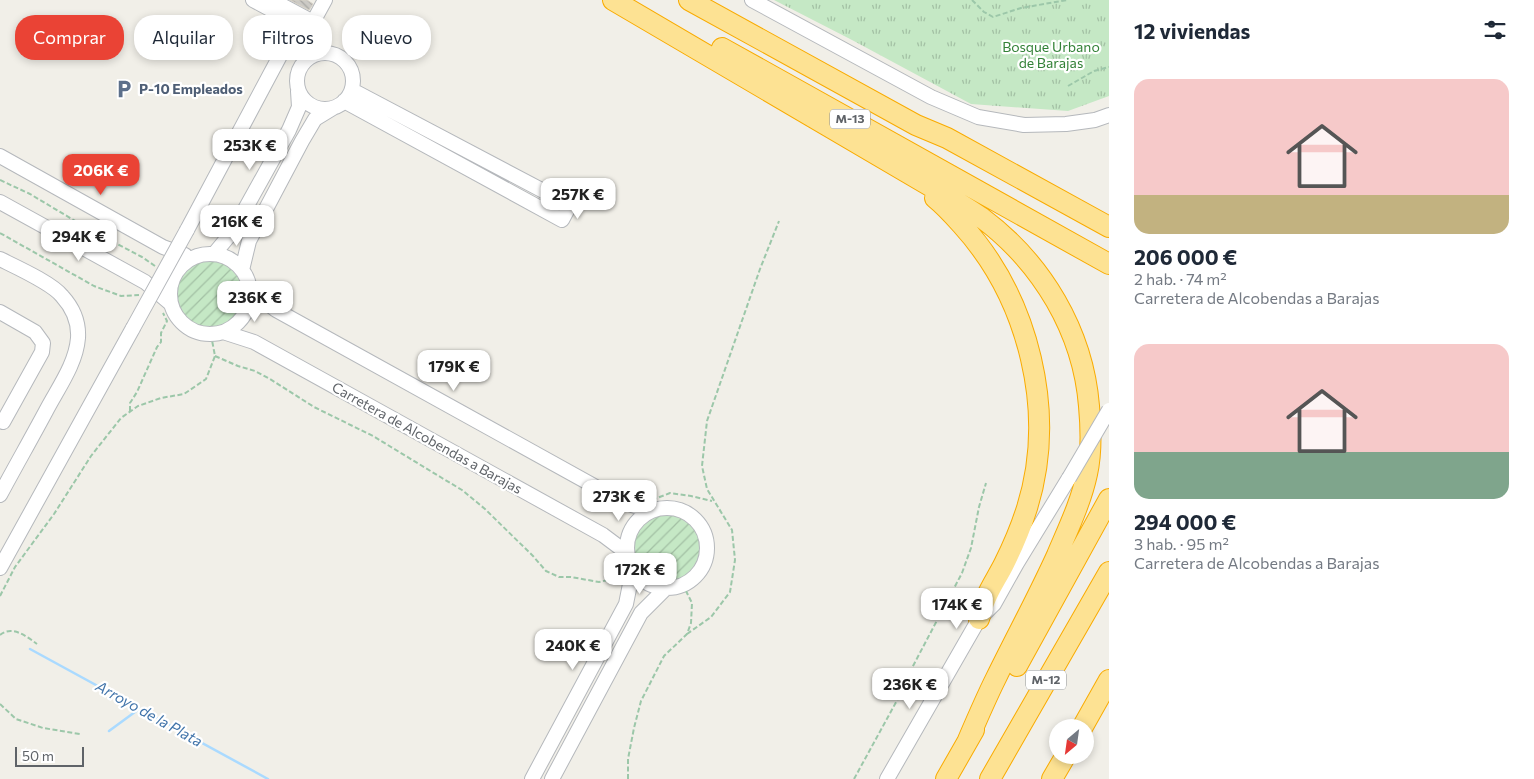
<!DOCTYPE html>
<html lang="es">
<meta charset="utf-8">
<style>
:root{--surface:#fff;--page:#f2f2f3;--text:#1f2937;--muted:#747a83;--accent:#ea4335}
body{margin:0;font-family:Commissioner,sans-serif;background:var(--page);color:var(--text);height:100vh;display:flex;flex-direction:column;font-size:19px;white-space:nowrap}
*{box-sizing:border-box;margin:0}
p{font-size:16px;color:var(--muted)}
.icon{flex:none;width:28px;height:28px;fill:none;stroke:currentColor;stroke-width:2;stroke-linecap:round;stroke-linejoin:round}
.map{position:relative;flex:1;overflow:hidden}
.drawer{display:flex;flex-direction:column;background:var(--surface);width:425px}
.drawer>*{flex:none}
.guide{position:absolute;left:15px;top:15px;width:475px;height:45px;display:flex;gap:10px}
.needle{width:32px;rotate:209deg}
.tools{position:absolute;left:1049px;top:719px;display:grid;gap:10px}
.tools a{display:grid;place-items:center;width:45px;height:45px;border-radius:50%;background:var(--surface);box-shadow:0 2px 8px #0003;font-size:25px}
.scale{position:absolute;left:15px;bottom:12px;width:69px;box-sizing:border-box;padding-left:5px;border:2px solid #5f6368;border-top:0;font-size:14px;line-height:18px;white-space:nowrap;color:#5f6368;-webkit-text-stroke:4px #fff;paint-order:stroke}
.price{position:absolute;translate:-50% -42px;padding:0 11px;border-radius:10px;background:#fff;color:#222;font-size:16px;line-height:32px;filter:drop-shadow(0 1px 2px #0008)}
.price::after{content:'';position:absolute;left:50%;top:30px;width:15px;height:11px;margin-left:-8px;background:inherit;clip-path:polygon(0 0,100% 0,50% 100%)}
.price.current{background:var(--accent);color:#fff}
ul{padding:0;list-style:none}
li{display:grid;align-content:center;gap:10px;height:265px;padding:0 25px}
li span{display:grid;place-items:center;height:155px;border-radius:15px;color:#555}
li>.icon{margin-inline-start:auto}
span .icon{width:90px;height:90px;fill:#fffc;stroke-width:1}
li b{font-size:21px}
h2{display:flex;justify-content:space-between;align-items:center;height:60px;padding:0 25px;font-size:21px}
.tag{padding:0 18px;border-radius:20px;background:var(--surface);box-shadow:0 2px 8px #0003;font-size:18px;line-height:45px}
.tag.current{background:var(--accent);color:#fff}
main{display:flex;flex:1;min-height:0}
.map>svg:first-child{display:block}
.park{fill:url(#park-tufts)}
.garden{fill:url(#garden-furrows)}
.lines{fill:none;stroke-linecap:round;stroke-linejoin:round}
.stream{stroke:#aadaff;stroke-width:2.5}
.building{fill:url(#building-back-hatch);stroke:#d6d1c6}
.minor-casing{stroke:#b5b8bc;stroke-width:16}
.highway-casing{stroke:#f9ab00;stroke-width:22}
.path{stroke:#9cc7a9;stroke-width:2;stroke-dasharray:5 2.5;stroke-linecap:butt}
.minor{stroke:#fff;stroke-width:14}
.highway{stroke:#fde293;stroke-width:20}
.minor-bridge-casing{stroke:#b5b8bc;stroke-width:16;stroke-linecap:butt}
.minor-bridge{stroke:#fff;stroke-width:14}
.labels{text-anchor:middle;stroke-width:4.5;stroke-linejoin:round;paint-order:stroke}
.shield{fill:#fff;stroke:#8f9295;stroke-width:1}
.shield-label{font-size:12px;font-weight:bold;fill:#5f6368}
.park-label{font-size:14px;fill:#348238;stroke:#fff}
.service-label{font-size:14px;font-weight:bold;fill:#4e5e75;stroke:#fff;text-anchor:start}
.street-label{font-size:14px;fill:#5f6368;stroke:#fff}
.water-label{font-size:15px;font-style:italic;fill:#4174aa;stroke:#fff}
</style>
<main>
<div class="map">
<svg width="1109" height="779" viewBox="0 0 1109 779">
<defs>
<pattern id="park-tufts" width="24" height="20" patternUnits="userSpaceOnUse" patternTransform="scale(1.25)"><rect width="24" height="20" fill="#c5e8c5"/><path d="M3 7l-1-3M5 7V3M7 7l1-3M15 17l-1-3M17 17v-4M19 17l1-3" fill="none" stroke="#a3c0a4"/></pattern>
<pattern id="garden-furrows" width="10" height="10" patternUnits="userSpaceOnUse" patternTransform="scale(1.25)"><rect width="10" height="10" fill="#c5e8c5"/><path d="M-1 1l2-2M0 10L10 0M9 11l2-2" fill="none" stroke="#a3c0a4"/></pattern>
<pattern id="building-back-hatch" width="6" height="6" patternUnits="userSpaceOnUse" patternTransform="scale(1.25)"><rect width="6" height="6" fill="#cccac5"/><path d="M-1 5l2 2M0 0l6 6M5-1l2 2" fill="none" stroke="#a9a8a4"/></pattern>
</defs>
<rect width="100%" height="100%" fill="#f1efe8"/>
<path class="park" d="M774,0h335v96l-41,15 -97,-7 -119,-64z"/>
<path class="garden" d="M175 295a34 34 0 1 1 68 0a34 34 0 1 1-68 0Z
M633 548a34 34 0 1 1 68 0a34 34 0 1 1-68 0Z"/>
<g class="lines">
<path class="stream" d="M30,649l238,130
M109,731l30,-22"/>
</g>
<path class="building" d="M290,0h17l6,4 -4,6z"/>
<g class="lines">
<g class="minor-casing">
<path id="minor" d="M272,0l41,22 12,-22
M752,0l179,97 47,20 46,8 42,-1 29,-4 14,-5
M297 81a28 28 0 1 1 56 0a28 28 0 1 1-56 0Z
M344,101l218,119 8,-15 -218,-115
M0,156l163,91 22,8
M0,202l145,80 26,22
M187,230l95,-178 4,-21 -5,-16 -28,-15
M214,254l19,-23 56,-101 10,-23 -1,-16
M170 294a40 40 0 1 1 80 0a40 40 0 1 1-80 0Z
M0,259c16,8 52,24 62,37 11,12 17,26 16,42 -2,26 -20,50 -32,73 -15,28 -31,56 -46,84
M242,270l7,-29 53,-100 13,-22 18,-11
M250,290l26,20 347,192 27,9
M0,312l35,20 8,11 -1,9 -39,70 -3,-2
M223,332l31,10 349,193 24,18
M627 548a40 40 0 1 1 80 0a40 40 0 1 1-80 0Z
M0,568l133,-240
M532,779l94,-175 7,-35
M552,779l89,-166 25,-25
M887,779l92,-160 15,-15 23,-41 52,-85"/>
</g>
<g class="highway-casing">
<path id="highway" d="M613,0l324,190c15,9 31,18 45,28 60,45 101,113 107,188 2,22 3,46 -2,68 -6,28 -19,55 -30,81 -19,42 -41,82 -61,123 -10,20 -19,41 -28,62
M689,0l227,125 31,13 162,89
M722,48l387,216
M935,198c10,8 18,17 27,27 67,74 95,187 65,283 -6,19 -14,38 -23,56 -6,12 -13,22 -18,34 -3,6 -5,14 -7,21
M1017,666l92,-167
M1082,728l27,-48
M946,779l28,-49
M990,779l119,-207
M1052,779l14,-24"/>
</g>
<path class="path" d="M972,0l12,12 9,5 28,-9 46,-8
M1068,86l26,-15 15,-4
M0,180l30,14 57,34 55,29 13,9
M0,233l94,53 27,10 18,-1
M215,356l23,10 17,5 15,8 44,28 59,29 69,42 20,12 23,19 48,47 13,15 13,6h12l28,5 9,-2 11,1
M130,411v-8l7,-11 20,-45 4,-5v-9l6,-12 -4,-8
M652,500l18,-7 21,3 21,5
M0,596l15,-29 39,-53 37,-58 30,-38 17,-12 23,-8 23,-4 22,-15 9,-23 -4,-21
M687,634l24,-17 19,-25 5,-32 -3,-30 -25,-41 -5,-23 5,-45 53,-152 19,-48
M0,635c12,-10 26,1 37,9
M0,704l16,15 27,9 37,6
M628,779v-20l6,-31 7,-27 23,-45 23,-22 4,-11 1,-20 -9,-18
M854,779l52,-95 7,-18 49,-93 9,-25 8,-41 7,-24"/>
<use href="#minor" class="minor"/>
<use href="#highway" class="highway"/>
<g class="minor-bridge-casing">
<path id="minor-bridge" d="M133,328l54,-98
M1069,478l40,-68"/>
</g>
<use href="#minor-bridge" class="minor-bridge"/>
</g>
<defs>
<g id="parking-bare" transform="scale(1.5)"><path d="M-3.5-5.5H1a3.5 3.5 0 0 1 0 7H-1V5.5H-3.5ZM-1-3.4V-.6H.8a1.4 1.4 0 0 0 0-2.8Z" fill="#5c6f8a" stroke="#fff" stroke-width="2.5" paint-order="stroke"/></g>
</defs>
<g fill-rule="evenodd">
<use href="#parking-bare" x="124" y="89"/>
</g>
<g class="labels">
<g class="shield">
<rect x="830" y="109.5" width="40" height="19" rx="4"/>
<rect x="1026" y="670.5" width="40" height="19" rx="4"/>
</g>
<g class="shield-label">
<text x="850" y="123">M-13</text>
<text x="1046" y="684">M-12</text>
</g>
<g class="park-label">
<text x="1051" y="52">Bosque Urbano<tspan x="1051" dy="16">de Barajas</tspan></text>
</g>
<g class="service-label">
<text x="139" y="94">P-10 Empleados</text>
</g>
<g class="street-label">
<text transform="translate(427 438) rotate(29)" y="5">Carretera de Alcobendas a Barajas</text>
</g>
<g class="water-label">
<text transform="translate(149 714) rotate(29)" y="5">Arroyo de la Plata</text>
</g>
</g>
</svg>
<div class="tools">
<a><svg class="needle" viewBox="-14 -14 28 28"><path d="M0-13l5 13h-10z" fill="#e53935"/><path d="M0 13l5-13h-10z" fill="#747a83"/></svg></a>
</div>
<div class="scale">50 m</div>
<b class="price" style="left:250px;top:171px">253K €</b>
<b class="price current" style="left:101px;top:196px">206K €</b>
<b class="price" style="left:578px;top:220px">257K €</b>
<b class="price" style="left:237px;top:247px">216K €</b>
<b class="price" style="left:79px;top:262px">294K €</b>
<b class="price" style="left:255px;top:323px">236K €</b>
<b class="price" style="left:454px;top:392px">179K €</b>
<b class="price" style="left:619px;top:522px">273K €</b>
<b class="price" style="left:640px;top:595px">172K €</b>
<b class="price" style="left:957px;top:630px">174K €</b>
<b class="price" style="left:573px;top:671px">240K €</b>
<b class="price" style="left:910px;top:710px">236K €</b>
<div class="guide">
<a class="tag current">Comprar</a>
<a class="tag">Alquilar</a>
<a class="tag">Filtros</a>
<a class="tag">Nuevo</a>
</div>
</div>
<section class="drawer">
<h2>12 viviendas<svg class="icon" aria-label="filters" viewBox="0 0 24 24"><path d="M4 7h16M4 17h16"/><circle cx="9" cy="7" r="2"/><circle cx="15" cy="17" r="2"/></svg></h2>
<ul>
<li><span style="background:linear-gradient(#f6c9c9 75%,#c2b280 0)"><svg class="icon" aria-label="home" viewBox="0 0 24 24"><path d="M3 11l9-7 9 7M6 9v11h12V9"/></svg></span><div><b>206 000 €</b><p>2 hab. · 74 m²</p><p>Carretera de Alcobendas a Barajas</p></div></li>
<li><span style="background:linear-gradient(#f6c9c9 70%,#7fa58c 0)"><svg class="icon" aria-label="home" viewBox="0 0 24 24"><path d="M3 11l9-7 9 7M6 9v11h12V9"/></svg></span><div><b>294 000 €</b><p>3 hab. · 95 m²</p><p>Carretera de Alcobendas a Barajas</p></div></li>
</ul>
</section>
</main>
